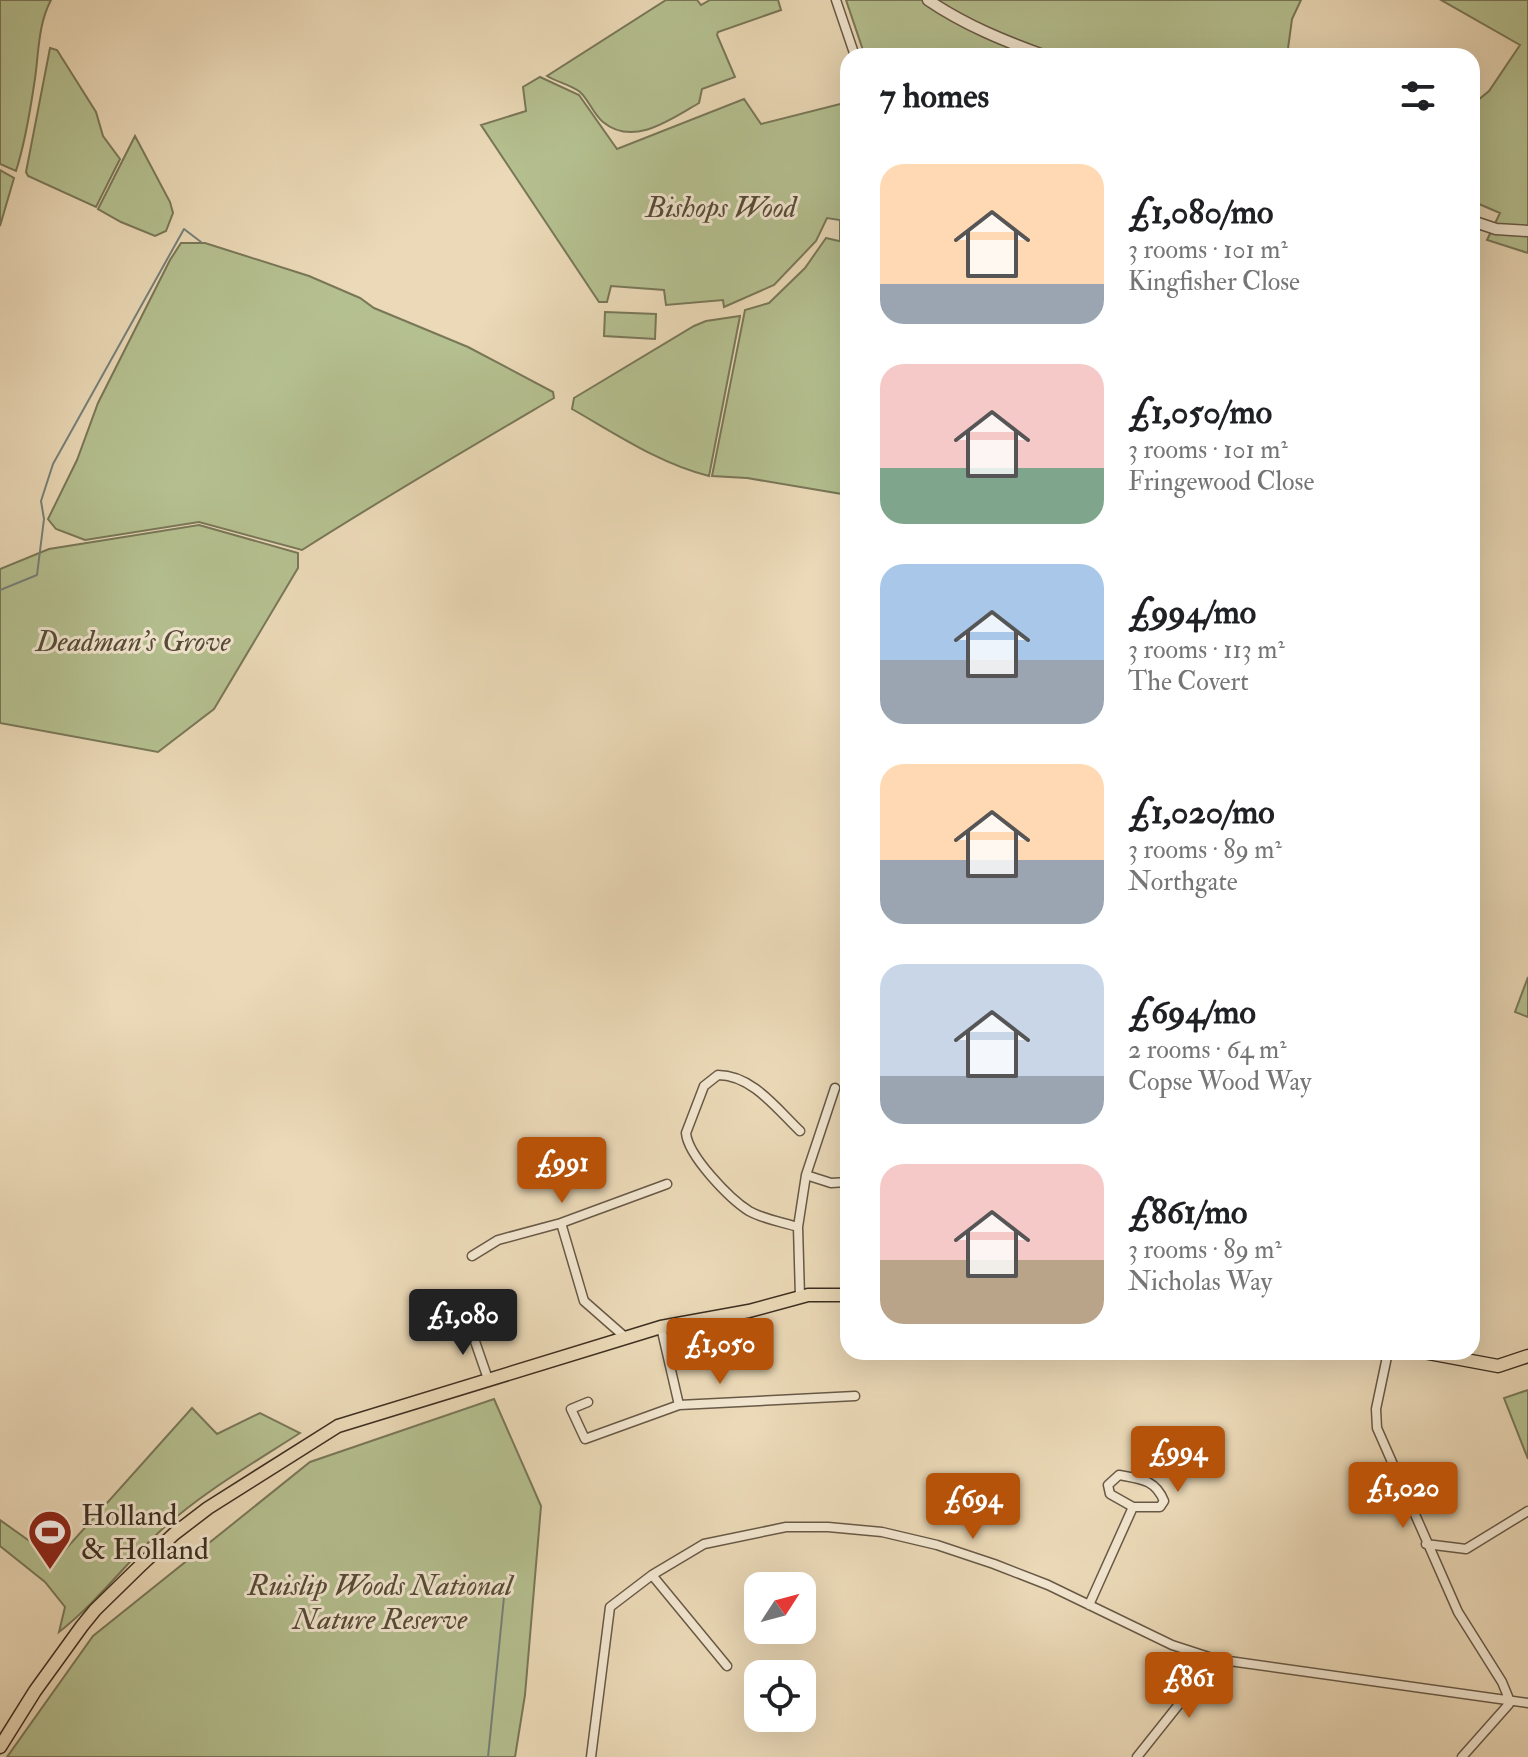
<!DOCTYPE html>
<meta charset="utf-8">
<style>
:root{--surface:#fff;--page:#f6f6f6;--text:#202124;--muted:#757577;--accent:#b45309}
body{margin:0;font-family:"IM FELL Double Pica",serif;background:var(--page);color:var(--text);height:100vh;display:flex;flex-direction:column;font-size:30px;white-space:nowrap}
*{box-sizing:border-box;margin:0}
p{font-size:26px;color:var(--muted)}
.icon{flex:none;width:44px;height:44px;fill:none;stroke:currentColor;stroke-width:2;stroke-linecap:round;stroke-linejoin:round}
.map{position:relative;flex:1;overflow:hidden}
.sheet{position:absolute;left:840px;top:48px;width:640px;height:1312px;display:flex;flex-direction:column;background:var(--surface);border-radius:24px;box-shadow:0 8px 32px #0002}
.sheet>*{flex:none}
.needle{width:52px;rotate:54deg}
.tools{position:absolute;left:744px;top:1572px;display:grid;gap:16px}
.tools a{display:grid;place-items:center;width:72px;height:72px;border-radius:16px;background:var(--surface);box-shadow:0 8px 32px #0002;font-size:40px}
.price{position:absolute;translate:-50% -68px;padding:0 18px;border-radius:8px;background:var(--accent);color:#fff;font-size:26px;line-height:52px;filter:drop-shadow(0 2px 4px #0008)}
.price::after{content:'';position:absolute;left:50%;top:48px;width:24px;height:18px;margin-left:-12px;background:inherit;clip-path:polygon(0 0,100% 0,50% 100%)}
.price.on{background:#222;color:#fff}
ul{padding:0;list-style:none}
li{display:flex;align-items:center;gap:24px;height:200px;padding:0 40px}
li span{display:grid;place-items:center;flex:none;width:224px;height:160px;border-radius:24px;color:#555}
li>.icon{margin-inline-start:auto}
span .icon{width:96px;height:96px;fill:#fffc;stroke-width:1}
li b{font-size:34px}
h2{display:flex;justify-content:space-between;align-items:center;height:96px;padding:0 40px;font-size:34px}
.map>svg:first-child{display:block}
.green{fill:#b5c090;stroke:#797758;stroke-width:2}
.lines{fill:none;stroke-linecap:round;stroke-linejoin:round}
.stream{stroke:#75817a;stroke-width:2}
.minor-casing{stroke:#685946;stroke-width:11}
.tertiary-casing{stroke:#685946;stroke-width:13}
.primary-casing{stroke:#3d2e21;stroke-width:15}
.minor{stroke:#f2e6d0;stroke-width:8}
.tertiary{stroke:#f2e6d0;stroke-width:10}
.primary{stroke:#ebd9b7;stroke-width:12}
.labels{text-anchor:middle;stroke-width:6;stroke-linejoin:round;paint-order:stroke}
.park-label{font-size:30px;font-style:italic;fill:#554b37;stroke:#f2e6d0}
.poi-label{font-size:30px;fill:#3d2e21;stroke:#f2e6d0;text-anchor:start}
</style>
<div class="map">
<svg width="1528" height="1757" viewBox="0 0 1528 1757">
<rect width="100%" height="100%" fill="#ebd9b7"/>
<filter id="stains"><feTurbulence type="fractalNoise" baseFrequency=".0025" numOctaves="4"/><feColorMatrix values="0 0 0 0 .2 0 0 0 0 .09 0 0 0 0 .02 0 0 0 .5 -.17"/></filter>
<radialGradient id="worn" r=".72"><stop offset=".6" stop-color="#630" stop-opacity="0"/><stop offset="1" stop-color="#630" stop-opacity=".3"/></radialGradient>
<path class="green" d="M0,0h51c-14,26 -12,57 -17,85 -4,27 -10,61 -18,86l-16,-7z
M666,0h31l4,5 9,-5h68l3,10 -63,22 -1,3 18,42 -33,12 -3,14c-29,17 -66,44 -96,19 -10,-8 -14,-22 -23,-30 -9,-7 -23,-10 -33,-16z
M846,0h455l-9,19 -5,37h-422z
M1441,0h87v253l-41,-13 13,-27 -28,-12v-96l17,-14 31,-46z
M50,48l7,2 39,62 7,24 17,23 -24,48 -68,-31 -2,-4z
M540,77l39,18 38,54 127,-50 17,25 87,-22v138l-8,-1v-19l-13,-2 -11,23 -42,44 -50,22 -1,-7 -57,5 -2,-15 -53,-4 -4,16h-8l-118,-177 45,-14 -3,-24z
M135,136l35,66 3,11 -7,18 -11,5 -34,-14 -23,-13z
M0,170l14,8 -14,48z
M826,238l22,5v252l-101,-17 -35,-2 33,-166 24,-7 36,-35z
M181,243h24l104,33 51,22 14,10 94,39 85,45 1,6c-85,50 -169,99 -252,152l-103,-28 -114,18 -29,-11 -8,-10 29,-59 21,-57 72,-143z
M605,312l51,2 -1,25 -51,-3z
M740,316l-31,160c-49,-12 -93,-42 -137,-67l2,-11 120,-72 12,-5z
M199,525l99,28v15l-84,141 -56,43 -158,-29v-154l49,-20z
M1528,977v40l-13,-5z
M1528,1390v69l-24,-61z
M494,1399l47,107 -16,189 -10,62h-508l86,-121 217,-174z
M192,1408l25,26 43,-21 40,20c-48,31 -104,63 -145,103 -33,32 -60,68 -96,96l6,-25 -20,-25 -45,-36v-26l56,40z"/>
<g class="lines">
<path class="stream" d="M0,590l37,-15 7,-56 -3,-18 12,-37 131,-235 17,13
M488,1757l16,-160"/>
<g class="minor-casing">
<path id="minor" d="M836,0l19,56
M806,1175l25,8 17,-1
M561,1223l23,78 41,36
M798,1227c-16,-5 -35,-8 -49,-16 -19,-12 -61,-55 -63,-78l18,-47 14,-11c34,0 59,34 82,56
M472,1256l26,-16 63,-17 106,-39
M800,1297l-2,-70 8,-52 29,-87
M469,1324l19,55
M661,1327l18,78
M1388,1352l-12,57 1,19 81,184 44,70 7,17
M1182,1354v-2
M588,1402l-17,7 14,30 94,-34 176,-9
M1426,1544l40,5 62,-38
M652,1575l75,91
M1089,1605l44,-98h27l4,-6c-9,-22 -24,-22 -45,-26l-11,10 2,9 23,13
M591,1757l19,-150 42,-32 52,-31 82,-17h42l54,5 55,13 57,19 54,21 124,60 43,14 313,44
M1137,1757l78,-98
M1462,1757l47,-53v-5"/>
</g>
<g class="tertiary-casing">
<path id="tertiary" d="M928,0c37,25 76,41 118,56
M1472,221l24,8 32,2"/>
</g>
<g class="primary-casing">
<path id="primary" d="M1423,1352l75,14 30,-10
M0,1747l35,-56 47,-65 13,-16 44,-43 35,-33 34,-26 130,-82 323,-99 88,-16 59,-16h40"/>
</g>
<use href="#minor" class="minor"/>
<use href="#tertiary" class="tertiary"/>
<use href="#primary" class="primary"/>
</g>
<defs>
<g id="stadium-pin" transform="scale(2.3)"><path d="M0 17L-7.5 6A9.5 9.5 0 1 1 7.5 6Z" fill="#8f2418" stroke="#f2e6d0"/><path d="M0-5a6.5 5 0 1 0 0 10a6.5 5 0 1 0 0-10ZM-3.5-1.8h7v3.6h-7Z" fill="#fff"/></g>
</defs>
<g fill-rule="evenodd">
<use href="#stadium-pin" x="50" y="1532"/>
</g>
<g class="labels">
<g class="park-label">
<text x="721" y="217">Bishops Wood</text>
<text x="133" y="651">Deadman's Grove</text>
<text x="380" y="1595">Ruislip Woods National<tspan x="380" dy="34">Nature Reserve</tspan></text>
</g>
<g class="poi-label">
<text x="81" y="1525">Holland<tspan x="81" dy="34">&amp; Holland</tspan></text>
</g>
</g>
<rect width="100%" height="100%" filter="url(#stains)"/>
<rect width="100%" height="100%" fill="url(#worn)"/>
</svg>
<div class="tools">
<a><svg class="needle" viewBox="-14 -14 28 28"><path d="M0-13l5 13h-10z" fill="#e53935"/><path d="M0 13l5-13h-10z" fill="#757577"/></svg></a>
<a><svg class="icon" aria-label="locate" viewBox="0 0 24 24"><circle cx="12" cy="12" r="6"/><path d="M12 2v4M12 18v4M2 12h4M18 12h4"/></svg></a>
</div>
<b class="price" style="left:562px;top:1205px">£991</b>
<b class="price on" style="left:463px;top:1357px">£1,080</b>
<b class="price" style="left:720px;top:1386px">£1,050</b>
<b class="price" style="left:1178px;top:1494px">£994</b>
<b class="price" style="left:1403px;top:1530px">£1,020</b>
<b class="price" style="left:973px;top:1541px">£694</b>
<b class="price" style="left:1189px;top:1720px">£861</b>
<section class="sheet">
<h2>7 homes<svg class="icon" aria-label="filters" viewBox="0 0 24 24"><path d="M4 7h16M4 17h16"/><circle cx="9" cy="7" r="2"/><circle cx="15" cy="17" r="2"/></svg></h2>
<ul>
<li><span style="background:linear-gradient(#ffd9b3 75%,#9aa5b1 0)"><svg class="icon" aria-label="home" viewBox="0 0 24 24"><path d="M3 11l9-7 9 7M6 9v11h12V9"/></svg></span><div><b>£1,080/mo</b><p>3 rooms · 101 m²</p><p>Kingfisher Close</p></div></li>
<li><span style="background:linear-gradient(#f6c9c9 65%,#7fa58c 0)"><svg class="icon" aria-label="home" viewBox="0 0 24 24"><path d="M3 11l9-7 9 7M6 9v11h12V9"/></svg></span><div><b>£1,050/mo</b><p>3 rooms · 101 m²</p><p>Fringewood Close</p></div></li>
<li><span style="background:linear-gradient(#a9c7e8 60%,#9aa5b1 0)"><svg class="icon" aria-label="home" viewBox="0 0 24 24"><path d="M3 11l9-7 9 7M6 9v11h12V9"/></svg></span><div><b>£994/mo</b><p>3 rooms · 113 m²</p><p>The Covert</p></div></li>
<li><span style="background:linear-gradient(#ffd9b3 60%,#9aa5b1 0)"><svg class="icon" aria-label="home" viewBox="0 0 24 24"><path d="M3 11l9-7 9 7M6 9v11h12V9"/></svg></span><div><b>£1,020/mo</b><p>3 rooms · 89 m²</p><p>Northgate</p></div></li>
<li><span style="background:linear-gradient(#c9d6e8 70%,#9aa5b1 0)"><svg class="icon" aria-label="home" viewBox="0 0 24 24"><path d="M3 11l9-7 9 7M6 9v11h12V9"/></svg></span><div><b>£694/mo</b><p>2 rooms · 64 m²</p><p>Copse Wood Way</p></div></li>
<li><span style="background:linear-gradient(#f6c9c9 60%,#b9a48a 0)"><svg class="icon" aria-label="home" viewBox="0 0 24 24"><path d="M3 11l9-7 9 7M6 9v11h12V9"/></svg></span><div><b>£861/mo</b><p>3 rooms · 89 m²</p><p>Nicholas Way</p></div></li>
</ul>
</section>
</div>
